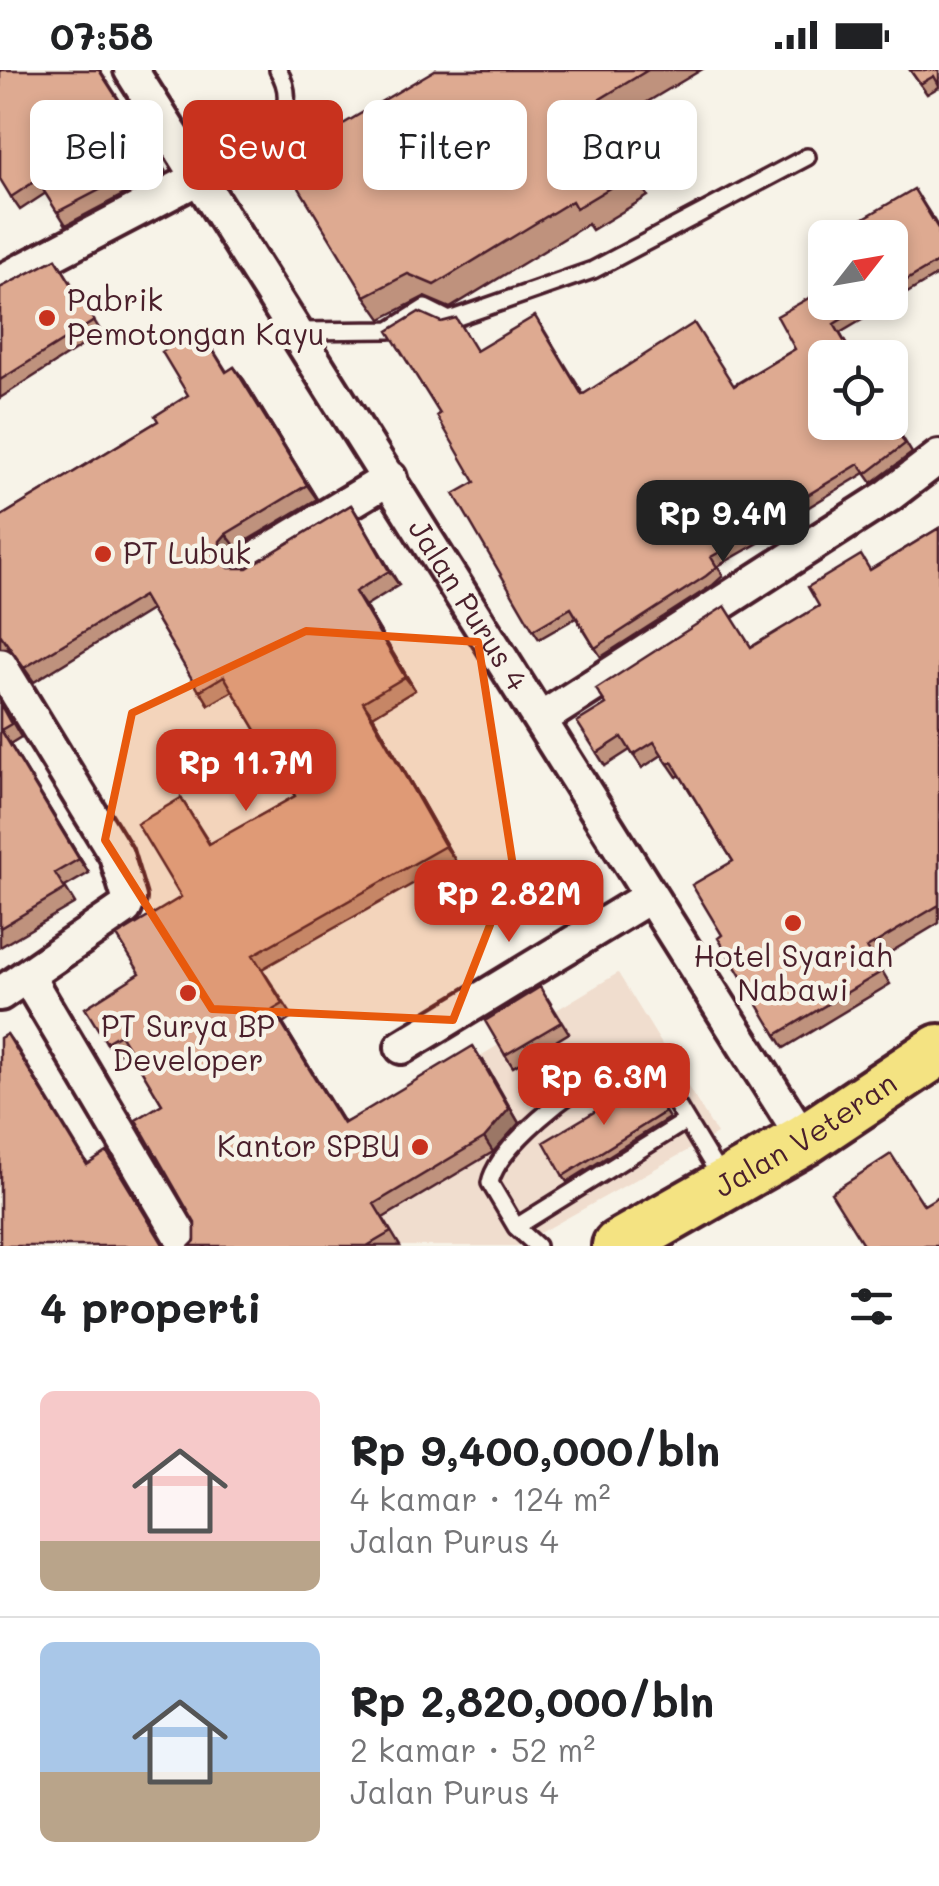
<!DOCTYPE html>
<html lang="id">
<meta charset="utf-8">
<style>
:root{--surface:#fff;--page:#f6f6f6;--text:#202124;--muted:#757577;--line:#e0e0e0;--accent:#c8321e}
body{margin:0;font-family:Mali,sans-serif;background:var(--page);color:var(--text);height:100vh;display:flex;flex-direction:column;font-size:38px;white-space:nowrap}
*{box-sizing:border-box;margin:0}
p{font-size:32px;color:var(--muted)}
.icon{flex:none;width:55px;height:55px;fill:none;stroke:currentColor;stroke-width:2;stroke-linecap:round;stroke-linejoin:round}
.map{position:relative;height:1176px;overflow:hidden}
.side{display:flex;flex-direction:column;background:var(--surface);flex:1}
.side>*{flex:none}
.hud{position:absolute;left:30px;top:30px;width:880px;height:90px;display:flex;gap:20px}
.needle{width:65px;rotate:59deg}
.fabs{position:absolute;left:808px;top:150px;display:grid;gap:20px}
.fabs a{display:grid;place-items:center;width:100px;height:100px;border-radius:15px;background:var(--surface);box-shadow:0 5px 15px #0003;font-size:50px}
.price{position:absolute;translate:-50% -85px;padding:0 22px;border-radius:20px;background:var(--accent);color:#fff;font-size:32px;line-height:65px;filter:drop-shadow(0 2px 5px #0008)}
.price::after{content:'';position:absolute;left:50%;top:60px;width:30px;height:22px;margin-left:-15px;background:inherit;clip-path:polygon(0 0,100% 0,50% 100%)}
.price.active{background:#222;color:#fff}
ul{padding:0;list-style:none}
li{display:flex;align-items:center;gap:30px;height:250px;padding:0 40px}
li+li{border-top:2px solid var(--line)}
li span{display:grid;place-items:center;flex:none;width:280px;height:200px;border-radius:15px;color:#555}
li>.icon{margin-inline-start:auto}
span .icon{width:120px;height:120px;fill:#fffc;stroke-width:1}
li b{font-size:42px}
h2{display:flex;justify-content:space-between;align-items:center;height:120px;padding:0 40px;font-size:42px}
.pill{padding:0 35px;border-radius:15px;background:var(--surface);box-shadow:0 5px 15px #0003;font-size:35px;line-height:90px}
.pill.active{background:var(--accent);color:#fff}
.status{display:flex;justify-content:space-between;align-items:center;height:70px;padding:0 50px;background:var(--surface);direction:ltr}
.status svg{height:28px;fill:currentColor}
.map>svg:first-child{display:block}
.built{fill:#f0ddce}
.lines{fill:none;stroke-linecap:round;stroke-linejoin:round}
.service-casing{stroke:#4a1f2b;stroke-width:22}
.minor-casing{stroke:#4a1f2b;stroke-width:40}
.primary-casing{stroke:#4a1f2b;stroke-width:58}
.service{stroke:#f7f3e8;stroke-width:15}
.minor{stroke:#f7f3e8;stroke-width:32}
.primary{stroke:#f4e382;stroke-width:50}
.wall{fill:#bf927d;stroke:#4a1f2b;stroke-width:2.5}
.shaded-wall{fill:#9b7766;stroke:#4a1f2b;stroke-width:2.5}
.building{fill:#deaa91;stroke:#4a1f2b;stroke-width:2.5}
.marked{fill:#e8590c;fill-opacity:0.2;stroke:#e8590c;stroke-width:8;stroke-linejoin:round}
.poi-dot{fill:#c8321e;stroke:#f7f3e8;stroke-width:4}
.labels{text-anchor:middle;stroke-width:9;stroke-linejoin:round;paint-order:stroke}
.poi-label{font-size:30px;fill:#4a1f2b;stroke:#f7f3e8;text-anchor:start}
.street-label{font-size:30px;fill:#4a1f2b;stroke:#f7f3e8}
</style>
<div class="status"><b>07:58</b><svg viewBox="0 0 49 12"><path d="M0 12V9h3v3zM5 12V6h3v6zM10 12V3h3v9zM15 12V0h3v12zM26 1h20v11H26zM47 4h2v5h-2z"/></svg></div>
<div class="map">
<svg width="939" height="1176" viewBox="0 0 939 1176">
<rect width="100%" height="100%" fill="#f7f3e8"/>
<filter id="ink" filterUnits="userSpaceOnUse"><feTurbulence type="fractalNoise" baseFrequency=".01" numOctaves="2"/><feDisplacementMap in="SourceGraphic" scale="20" xChannelSelector="R" yChannelSelector="G"/><feConvolveMatrix kernelMatrix="1 2 1 2 8 2 1 2 1" color-interpolation-filters="sRGB"/></filter>
<g filter="url(#ink)">
<path class="built" d="M618,903l99,161 -200,112h-129l-59,-99z"/>
<g class="lines">
<g class="service-casing">
<path id="service" d="M200,107c37,-24 111,-52 78,-107
M299,261l91,-1 35,-22 24,12 144,-50 214,-113
M516,1157l170,-106
M537,1176l-21,-19 -26,-44c7,-36 85,-97 118,-113 9,-4 22,-4 31,-6l25,20 57,94"/>
</g>
<g class="minor-casing">
<g id="minor">
<path id="s1" d="M131,0l673,1070"/>
<path d="M0,212l200,-105"/>
<path d="M247,494l143,-86"/>
<path d="M0,595l116,190 13,43 -4,10 -125,86"/>
<path d="M541,649l347,-223 51,-39"/>
<path d="M27,906l160,270"/>
<path d="M402,977l247,-150"/>
</g>
</g>
<g class="primary-casing">
<g id="primary">
<path id="s2" d="M618,1176l186,-106 135,-90"/>
</g>
</g>
<use href="#service" class="service"/>
<use href="#minor" class="minor"/>
<use href="#primary" class="primary"/>
</g>
<path class="wall" d="M100,0l66,102 -100,53 -20,-32 -26,17 -9,-13z
M435,0h266l-94,56 41,70 -56,34 -4,-6 -138,84 -26,-11 -43,22 -16,-23z
M910,0h29v17l-12,7z
M920,128l19,30v46l-99,59 50,89v-5l22,36 -40,30 -7,-10 -71,43 3,5 -79,45 5,10 -10,9 -112,72 -25,-39 -37,21 -6,-9 -58,-148 -35,-68 101,-89 42,69 151,-9 61,-36 30,-47h65v-64z
M56,189l46,74 -102,65v-110z
M200,259l27,43 7,-5 10,13 73,119 -81,48 -7,8v13h18l104,-63 48,80 -34,21 50,84 -42,26 82,144 -193,109 31,48 -10,7 61,99 139,-63 36,63 -26,29 -110,66 17,28h-210l5,-5v-18l-33,-119 -33,-56 -14,8 -9,-14 34,-69 41,-76v-99l29,46 85,-48 -62,-105 -24,14 -58,-95 -117,72 -24,-34h-10v-131l158,-96 30,-26z
M939,458v395l-63,38 14,23 -106,64 -8,-13 -54,-100 11,-74 -53,-86 -3,2 -15,-22 -20,13 -12,-18 -25,16 -8,-13 155,-106 67,-41 52,-37z
M0,631l21,36 -11,7 79,129 -24,14 10,16 -75,44z
M548,929l21,34 -56,34 -8,-12z
M646,1011l23,37 -102,64 -4,-6z"/>
<path class="shaded-wall" d="M592,34l15,22 41,70 -15,-22z
M234,297l10,13 73,119 -10,-14z
M351,435l9,14 39,66 -10,-14z
M226,464l10,13 -7,8v18l-9,-13v-19z
M355,522l10,14 50,84 -10,-13z
M363,632l10,14 82,144 -10,-14z
M1,660l9,14 79,129 -10,-14z
M273,940l10,14 69,113 -9,-13z
M7,964l10,14 79,130 -9,-13z
M473,976l46,77 -26,29 -9,-14z
M107,1082l9,14 48,80h-1z"/>
<path class="building" d="M0,0h99l58,90 -100,52 -20,-32 -26,17 -11,-18z
M435,0h213l-56,34 41,70 -57,34 -4,-7 -138,84 -26,-11 -43,22 -83,-136z
M910,0h29v15l-5,-9 -14,8z
M914,119l25,41v31l-49,29v-52h-47l-3,-6z
M56,189l38,62 -94,59v-92z
M825,219v13h45l-36,22 20,34h-29v64h65v-4l15,26 -39,30 -7,-10 -71,43 3,5 -80,45 6,10 -11,9 -111,72 -24,-40 -38,22 -79,-136 21,-12 -38,-66 3,-2 -52,-83 31,-19 22,10 15,-4 20,33 59,-35 47,79 112,-72 40,63 61,-37 -18,-33z
M200,259l26,43 8,-5 73,118 -81,49 -6,7v19l9,8h18l104,-63 38,66 -34,21 50,85 -42,25 82,144 -192,109 30,49 -10,6 70,114 130,-78 36,63 -25,29 -110,66 17,28 -24,14h-177l5,-5v-18l-59,-103 26,-16 -42,-70 -14,8 -21,-34 55,-35 -23,-37 64,-39 -44,-73 44,-26 28,46 86,-48 -71,-120 -25,15 -56,-95 -119,72 -24,-34v-117l158,-96 -3,-5 33,-21 -26,-43z
M939,458v377l-72,43 14,24 -105,63 -58,-97 4,-3 -30,-50 41,-24 -61,-99 -4,2 -14,-22 -21,13 -11,-18 -25,16 -20,-31 29,-18 -10,-15 129,-83 26,41 68,-41 -11,-19 53,-32 9,15z
M0,634l11,20 -10,6 78,129 -24,14 10,16 -65,39z
M540,917l21,35 -56,33 -20,-34z
M7,964l80,131 20,-13 57,94h-164v-208z
M646,1011l19,31 -102,64 -19,-34z
M891,1084l33,51 15,-9v50h-80l4,-2 -32,-51z"/>
</g>
<path class="marked" d="M306,561l172,11 35,224 -60,154 -241,-11 -107,-169 27,-127z"/>
<g class="poi-dot">
<circle cx="47" cy="248" r="10"/>
<circle cx="103" cy="484" r="10"/>
<circle cx="793" cy="853" r="10"/>
<circle cx="188" cy="923" r="10"/>
<circle cx="420" cy="1077" r="10"/>
</g>
<g class="labels">
<g class="poi-label">
<text x="67" y="241">Pabrik<tspan x="67" dy="34">Pemotongan Kayu</tspan></text>
<text x="123" y="494">PT Lubuk</text>
<text x="793" y="897" text-anchor="middle">Hotel Syariah<tspan x="793" dy="34">Nabawi</tspan></text>
<text x="188" y="967" text-anchor="middle">PT Surya BP<tspan x="188" dy="34">Developer</tspan></text>
<text x="400" y="1087" text-anchor="end">Kantor SPBU</text>
</g>
<g class="street-label">
<text dy="10" stroke="none"><textPath href="#s1" startOffset="632">Jalan Purus 4</textPath></text>
<text dy="10" stroke="none"><textPath href="#s2" startOffset="218">Jalan Veteran</textPath></text>
</g>
</g>
</svg>
<div class="fabs">
<a><svg class="needle" viewBox="-14 -14 28 28"><path d="M0-13l5 13h-10z" fill="#e53935"/><path d="M0 13l5-13h-10z" fill="#757577"/></svg></a>
<a><svg class="icon" aria-label="locate" viewBox="0 0 24 24"><circle cx="12" cy="12" r="6"/><path d="M12 2v4M12 18v4M2 12h4M18 12h4"/></svg></a>
</div>
<b class="price active" style="left:723px;top:495px">Rp 9.4M</b>
<b class="price" style="left:246px;top:744px">Rp 11.7M</b>
<b class="price" style="left:509px;top:875px">Rp 2.82M</b>
<b class="price" style="left:604px;top:1058px">Rp 6.3M</b>
<div class="hud">
<a class="pill">Beli</a>
<a class="pill active">Sewa</a>
<a class="pill">Filter</a>
<a class="pill">Baru</a>
</div>
</div>
<section class="side">
<h2>4 properti<svg class="icon" aria-label="filters" viewBox="0 0 24 24"><path d="M4 7h16M4 17h16"/><circle cx="9" cy="7" r="2"/><circle cx="15" cy="17" r="2"/></svg></h2>
<ul>
<li><span style="background:linear-gradient(#f6c9c9 75%,#b9a48a 0)"><svg class="icon" aria-label="home" viewBox="0 0 24 24"><path d="M3 11l9-7 9 7M6 9v11h12V9"/></svg></span><div><b>Rp 9,400,000/bln</b><p>4 kamar · 124 m²</p><p>Jalan Purus 4</p></div></li>
<li><span style="background:linear-gradient(#a9c7e8 65%,#b9a48a 0)"><svg class="icon" aria-label="home" viewBox="0 0 24 24"><path d="M3 11l9-7 9 7M6 9v11h12V9"/></svg></span><div><b>Rp 2,820,000/bln</b><p>2 kamar · 52 m²</p><p>Jalan Purus 4</p></div></li>
</ul>
</section>
